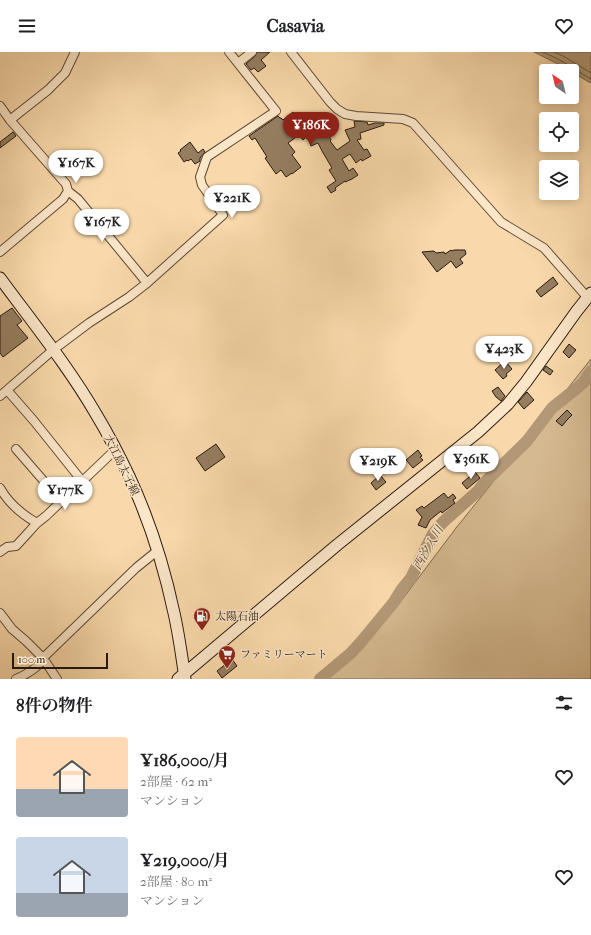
<!DOCTYPE html>
<html lang="ja">
<meta charset="utf-8">
<style>
:root{--surface:#fff;--page:#f6f6f6;--text:#202124;--muted:#757577;--accent:#8f2418}
body{margin:0;font-family:"IM FELL French Canon","Noto Serif JP",serif;background:var(--page);color:var(--text);height:100vh;display:flex;flex-direction:column;font-size:15px;white-space:nowrap}
*{box-sizing:border-box;margin:0}
p{font-size:13px;color:var(--muted)}
.icon{flex:none;width:22px;height:22px;fill:none;stroke:currentColor;stroke-width:2;stroke-linecap:round;stroke-linejoin:round}
.map{position:relative;height:627px;overflow:hidden}
.sheet{display:flex;flex-direction:column;background:var(--surface);flex:1}
.sheet>*{flex:none}
.needle{width:26px;rotate:325deg}
.buttons{position:absolute;left:539px;top:12px;display:grid;gap:8px}
.buttons a{display:grid;place-items:center;width:40px;height:40px;border-radius:4px;background:var(--surface);box-shadow:0 2px 10px #0003;font-size:20px}
.scale{position:absolute;left:12px;bottom:10px;width:96px;box-sizing:border-box;padding-left:4px;border:2px solid #281a0f;border-top:0;font-size:11px;line-height:14px;white-space:nowrap;color:#281a0f;-webkit-text-stroke:3px #fbe6c8;paint-order:stroke}
.price{position:absolute;translate:-50% -34px;padding:0 9px;border-radius:14px;background:#fff;color:#222;font-size:13px;line-height:26px;filter:drop-shadow(0 1px 2px #0008)}
.price::after{content:'';position:absolute;left:50%;top:24px;width:12px;height:9px;margin-left:-6px;background:inherit;clip-path:polygon(0 0,100% 0,50% 100%)}
.price.on{background:var(--accent);color:#fff}
ul{padding:0;list-style:none}
li{display:flex;align-items:center;gap:12px;height:100px;padding:0 16px}
li span{display:grid;place-items:center;flex:none;width:112px;height:80px;border-radius:4px;color:#555}
li>.icon{margin-inline-start:auto}
span .icon{width:48px;height:48px;fill:#fffc;stroke-width:1}
li b{font-size:17px}
h2{display:flex;justify-content:space-between;align-items:center;height:48px;padding:0 16px;font-size:17px}
header{display:flex;justify-content:space-between;align-items:center;height:52px;padding:0 16px;background:var(--surface);font-size:18px;font-weight:700}
.map>svg:first-child{display:block}
.green{fill:#d5b990;stroke:#7e6a50}
.water{fill:#b29876;stroke:#7b664d}
.lines{fill:none;stroke-linecap:round;stroke-linejoin:round}
.shore{stroke:#6d5942;stroke-width:1}
.river{stroke:#b29876;stroke-width:12}
.building{fill:#957d60;stroke:#281a0f}
.street-casing{stroke:#5c4a36;stroke-width:10}
.secondary-casing{stroke:#281a0f;stroke-width:13}
.street{stroke:#fbe6c8;stroke-width:8}
.secondary{stroke:#fbe6c8;stroke-width:11}
.labels{text-anchor:middle;stroke-width:3;stroke-linejoin:round;paint-order:stroke}
.street-label{font-size:11px;fill:#281a0f;stroke:#fbe6c8}
.poi-label{font-size:11px;fill:#281a0f;stroke:#fbe6c8;text-anchor:start}
.water-label{font-size:12px;font-style:italic;fill:#5f4c38;stroke:#fbe6c8}
</style>
<header><svg class="icon" aria-label="menu" viewBox="0 0 24 24"><path d="M4 6h16M4 12h16M4 18h16"/></svg>Casavia<svg class="icon" aria-label="heart" viewBox="0 0 24 24"><path d="M12 20l-8-8c-3-5 5-10 8-4 3-6 11-1 8 4z"/></svg></header>
<div class="map">
<svg width="591" height="627" viewBox="0 0 591 627">
<rect width="100%" height="100%" fill="#f9d9ab"/>
<filter id="stains"><feTurbulence type="fractalNoise" baseFrequency=".005" numOctaves="4"/><feColorMatrix values="0 0 0 0 .2 0 0 0 0 .09 0 0 0 0 .02 0 0 0 .5 -.17"/></filter>
<radialGradient id="worn" r=".72"><stop offset=".6" stop-color="#630" stop-opacity="0"/><stop offset="1" stop-color="#630" stop-opacity=".3"/></radialGradient>
<path class="green" d="M591,307v320h-269l76,-74 58,-77 66,-82z"/>
<path class="water" d="M534,0h57v31l-4,-2 -15,-9v-1h-2l-10,-6z"/>
<g class="lines">
<path class="shore" d="M542,0c7,3 15,6 21,10 10,5 18,12 28,17
M554,0l11,5 26,16"/>
<path class="river" d="M320,627l31,-26 10,-11 33,-40 8,-13 9,-11 22,-44 10,-12 35,-31 5,-7 44,-43 25,-33 15,-12 9,-7 8,-7 7,-11"/>
</g>
<path class="building" d="M257,0h13l-9,8 5,6 -8,6 -4,-4 -3,2 -5,-6 9,-8z
M293,60l9,11 1,-1 1,3 13,-7 3,6 4,-2 6,14h-1l2,4 -1,1 7,9 13,-9 -5,-11 10,-3 -1,-6 13,1 1,3 7,-2h9v2l-24,8 1,6 -4,1 7,10 3,-1 4,7 -9,5 -1,-2 -5,4 -6,-9 -8,5 7,12 4,-3 5,7 -6,4 -7,3v-1l-10,7 1,2 -5,3 -4,-6 9,-6 -7,-11 3,-2 -10,-17 -4,-8 -7,3 -3,-8 -1,1 -1,-2 -3,3 -4,-5 -11,8 7,9 -3,3 9,12 -9,7v-1l-6,4 -5,-7 -5,4 -11,-16 2,-1 -12,-19 -3,2 -3,-4 29,-20 2,2h1l2,2z
M13,80l3,4 -16,12v-6z
M190,90l8,11 5,-4 2,3 -5,6v3l-5,3 -4,-5 -3,2 -1,-1 -3,2 -6,-9 3,-2 -1,-1z
M451,198l1,1 2,-1h11l1,4 -6,5 3,4 -7,5 -5,-7 -14,11 -15,-20 12,-1 2,2 8,-1 1,2z
M553,225l5,7 -17,13 -5,-6z
M12,256l10,13 -5,4 11,13 -25,19 -3,-4v-37z
M569,292l7,6 -7,8 -6,-6z
M505,309l7,8 -6,5 1,2 -4,3 -8,-9z
M546,314l7,5 -3,4 -7,-5z
M498,335l7,9 -4,5 -5,-4 -4,-6z
M527,340l7,8 -10,9 -6,-7z
M567,358l5,5 -5,5 -5,6 -6,-5z
M216,392l9,13 -20,14 -9,-13z
M418,398l4,6 -2,1 3,3 -10,8 -7,-8z
M475,420l5,6 -13,11 -5,-6z
M380,423l6,7 -10,8 -5,-7z
M444,441l4,5 5,-4 3,4 -3,2 2,3 -13,10 -1,-2 -11,9 -4,8 -8,-3 4,-8 -6,-7 6,-4 2,2z
M232,607l5,7 -15,12 -5,-7z"/>
<g class="lines">
<g class="street-casing">
<path id="street" d="M291,0l39,50 7,7 8,5 11,2 47,3 10,4 88,99 43,26 43,49
M238,11l14,-11
M0,54l10,14 56,64 2,7 -5,8 -63,53
M10,68l38,-30 17,-17 10,-21
M68,139l10,8 69,84
M7,338l27,31 48,60
M0,344l53,-46 36,-27 40,-26 18,-14 76,-68 -21,-30 -2,-8 7,-20 69,-46 -47,-59
M16,397l33,38 11,15
M0,436c9,16 21,26 37,35
M0,500l7,-5 9,-1 11,-12 10,-11 9,-7 70,-67
M0,561l12,16 14,12 17,17 14,21
M16,627c9,-4 23,-11 27,-21l93,-90 21,-17"/>
</g>
<g class="secondary-casing">
<path id="secondary" d="M0,226c33,45 68,88 96,136 12,20 23,41 33,62 20,43 35,90 45,137 5,22 8,44 11,66
M178,627l159,-134 141,-113 30,-28 18,-22 50,-70 15,-19"/>
</g>
<use href="#street" class="street"/>
<use href="#secondary" class="secondary"/>
</g>
<defs>
<g id="fuel-pin" transform="scale(0.9)"><path d="M0 17L-7.5 6A9.5 9.5 0 1 1 7.5 6Z" fill="#8f2418" stroke="#fbe6c8"/><path d="M-5.5-6h7V0h2V4h1.3V-2.5L3-4.5l.8-.8L6-3V5H2.5V1h-1V6h-7ZM-4.2-4.7v3.2H.2V-4.7Z" fill="#fff"/></g>
<g id="supermarket-pin" transform="scale(0.9)"><path d="M0 17L-7.5 6A9.5 9.5 0 1 1 7.5 6Z" fill="#8f2418" stroke="#fbe6c8"/><path d="M-6-5.5h2.5l.6 2H6L4.5 2H-2.5L-4.4-4H-6ZM-1.5 3.2a1.3 1.3 0 1 0 .1 0ZM3 3.2a1.3 1.3 0 1 0 .1 0Z" fill="#fff"/></g>
</defs>
<g fill-rule="evenodd">
<use href="#fuel-pin" x="202" y="564"/>
<use href="#supermarket-pin" x="227" y="602"/>
</g>
<g class="labels">
<g class="street-label">
<text transform="translate(122 413) rotate(64)" y="4">大江島太子線</text>
</g>
<g class="poi-label">
<text x="215" y="568">太陽石油</text>
<text x="240" y="606">ファミリーマート</text>
</g>
<g class="water-label">
<text transform="translate(428 496) rotate(-60)" y="4">西汐入川</text>
</g>
</g>
<rect width="100%" height="100%" filter="url(#stains)"/>
<rect width="100%" height="100%" fill="url(#worn)"/>
</svg>
<div class="buttons">
<a><svg class="needle" viewBox="-14 -14 28 28"><path d="M0-13l5 13h-10z" fill="#e53935"/><path d="M0 13l5-13h-10z" fill="#757577"/></svg></a>
<a><svg class="icon" aria-label="locate" viewBox="0 0 24 24"><circle cx="12" cy="12" r="6"/><path d="M12 2v4M12 18v4M2 12h4M18 12h4"/></svg></a>
<a><svg class="icon" aria-label="layers" viewBox="0 0 24 24"><path d="M12 4l9 5-9 5-9-5zM3 14l9 5 9-5"/></svg></a>
</div>
<div class="scale">100 m</div>
<b class="price on" style="left:311px;top:94px">¥186K</b>
<b class="price" style="left:76px;top:132px">¥167K</b>
<b class="price" style="left:232px;top:167px">¥221K</b>
<b class="price" style="left:102px;top:191px">¥167K</b>
<b class="price" style="left:504px;top:318px">¥423K</b>
<b class="price" style="left:471px;top:428px">¥361K</b>
<b class="price" style="left:378px;top:430px">¥219K</b>
<b class="price" style="left:65px;top:459px">¥177K</b>
</div>
<section class="sheet">
<h2>8件の物件<svg class="icon" aria-label="filters" viewBox="0 0 24 24"><path d="M4 7h16M4 17h16"/><circle cx="9" cy="7" r="2"/><circle cx="15" cy="17" r="2"/></svg></h2>
<ul>
<li><span style="background:linear-gradient(#ffd9b3 65%,#9aa5b1 0)"><svg class="icon" aria-label="home" viewBox="0 0 24 24"><path d="M3 11l9-7 9 7M6 9v11h12V9"/></svg></span><div><b>¥186,000/月</b><p>2部屋 · 62 m²</p><p>マンション</p></div><svg class="icon" aria-label="heart" viewBox="0 0 24 24"><path d="M12 20l-8-8c-3-5 5-10 8-4 3-6 11-1 8 4z"/></svg></li>
<li><span style="background:linear-gradient(#c9d6e8 70%,#9aa5b1 0)"><svg class="icon" aria-label="home" viewBox="0 0 24 24"><path d="M3 11l9-7 9 7M6 9v11h12V9"/></svg></span><div><b>¥219,000/月</b><p>2部屋 · 80 m²</p><p>マンション</p></div><svg class="icon" aria-label="heart" viewBox="0 0 24 24"><path d="M12 20l-8-8c-3-5 5-10 8-4 3-6 11-1 8 4z"/></svg></li>
</ul>
</section>
